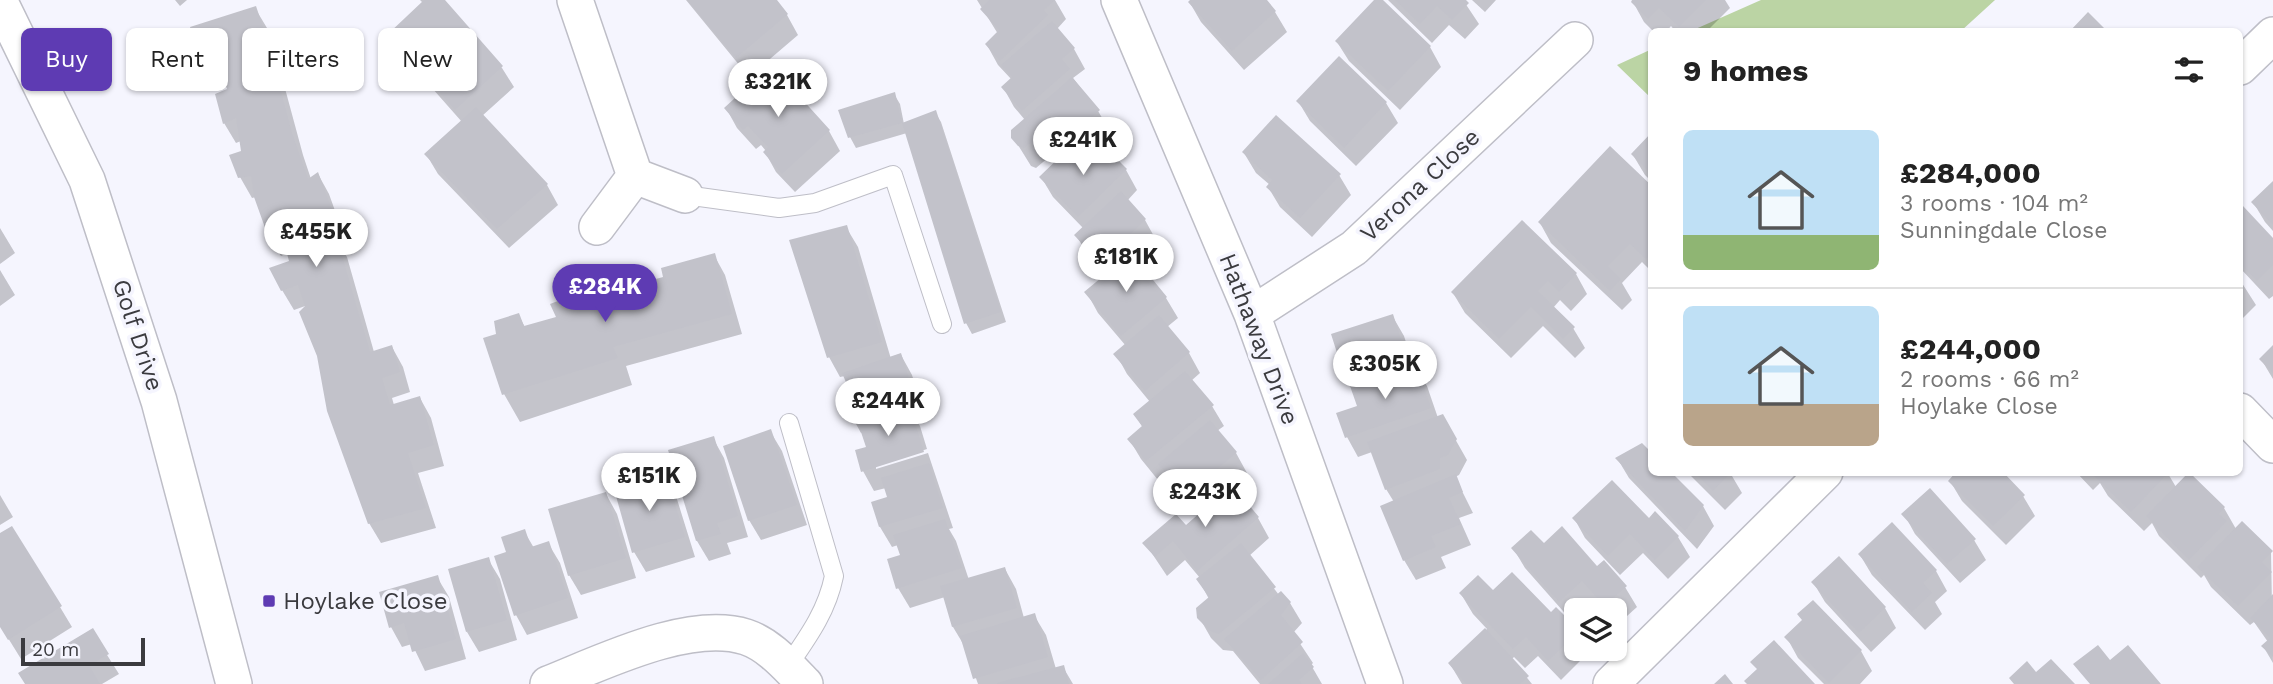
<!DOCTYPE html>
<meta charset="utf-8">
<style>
:root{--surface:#fff;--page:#f2f2f2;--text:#222;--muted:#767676;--line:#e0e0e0;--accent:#5e3bb3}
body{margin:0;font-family:"Work Sans",sans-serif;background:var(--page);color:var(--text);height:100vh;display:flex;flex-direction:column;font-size:26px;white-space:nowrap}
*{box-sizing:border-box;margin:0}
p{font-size:23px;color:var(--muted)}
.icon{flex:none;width:38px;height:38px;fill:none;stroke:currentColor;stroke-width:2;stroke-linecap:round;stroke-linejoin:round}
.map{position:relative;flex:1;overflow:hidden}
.drawer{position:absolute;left:1648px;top:28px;width:595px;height:448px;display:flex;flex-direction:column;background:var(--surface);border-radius:10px;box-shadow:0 2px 5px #0004}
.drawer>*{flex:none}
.hud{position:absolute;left:21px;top:28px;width:665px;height:63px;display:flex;gap:14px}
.tools{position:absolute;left:1564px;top:598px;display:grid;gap:14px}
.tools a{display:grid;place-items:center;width:63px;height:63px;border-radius:10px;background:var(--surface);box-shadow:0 2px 5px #0004;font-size:35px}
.scale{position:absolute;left:21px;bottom:18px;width:124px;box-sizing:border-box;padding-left:7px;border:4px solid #3b3b3f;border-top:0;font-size:19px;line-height:24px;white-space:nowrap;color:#3b3b3f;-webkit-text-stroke:5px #f5f5fe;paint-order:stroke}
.price{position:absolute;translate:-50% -60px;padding:0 16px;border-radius:24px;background:#fff;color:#222;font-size:23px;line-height:46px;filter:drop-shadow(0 2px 4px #0008)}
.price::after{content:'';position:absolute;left:50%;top:42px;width:21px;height:16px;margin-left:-10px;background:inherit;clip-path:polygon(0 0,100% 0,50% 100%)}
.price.active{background:var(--accent);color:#fff}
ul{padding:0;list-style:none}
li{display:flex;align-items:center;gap:21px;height:175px;padding:0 35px}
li+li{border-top:2px solid var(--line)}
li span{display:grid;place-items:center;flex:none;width:196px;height:140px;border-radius:10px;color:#555}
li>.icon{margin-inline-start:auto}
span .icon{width:84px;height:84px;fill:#fffc;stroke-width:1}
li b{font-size:30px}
h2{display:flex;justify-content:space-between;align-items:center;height:84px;padding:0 35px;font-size:30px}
.tag{padding:0 24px;border-radius:10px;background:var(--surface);box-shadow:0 2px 5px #0004;font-size:24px;line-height:63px}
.tag.active{background:var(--accent);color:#fff}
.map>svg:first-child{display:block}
.grass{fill:#bbd4a4}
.shadow{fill:#0003}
.building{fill:#c2c2ca}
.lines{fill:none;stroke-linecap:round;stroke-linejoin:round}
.service-casing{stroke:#bebec7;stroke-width:20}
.minor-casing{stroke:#bebec7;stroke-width:38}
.service{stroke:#fff;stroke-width:18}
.minor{stroke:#fff;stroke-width:35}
.poi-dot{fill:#5e3bb3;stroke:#f5f5fe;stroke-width:2.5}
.labels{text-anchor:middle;stroke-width:7;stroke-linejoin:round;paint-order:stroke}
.street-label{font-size:24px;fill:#3b3b3f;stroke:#f5f5fe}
.poi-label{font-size:24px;fill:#3b3b3f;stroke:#f5f5fe;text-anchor:start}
</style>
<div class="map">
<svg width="2273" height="684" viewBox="0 0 2273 684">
<rect width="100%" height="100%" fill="#f5f5fe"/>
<path class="grass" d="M1761,0h234l-34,31h-270z
M1652,49v50l-35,-34z"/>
<path class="shadow" d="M175,0h12l-7,6z
M420,0h23l59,68 12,19 -32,29 65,69 11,20 -49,43 -71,-74 -12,-20 36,-32 -60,-68 -12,-20 33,-31z
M686,0h88l13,15 11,20 -49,42z
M977,0h78l11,19 -9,10 17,20 11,20 -12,9 25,33 12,20 -34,29 4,4 20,-20 26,26 11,20 -10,11 18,19 11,20 -22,20 32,38 12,20 -11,9 22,26 11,20 -9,8 21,25 12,20 -7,5 19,22 11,20 -16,14 27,31 11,20 -20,18 30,39 11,8 12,20 -9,10 20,30 -2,2 11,19h-62l-27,-33 -10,-1 -12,-12 -12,-21 10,-18 -11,-20 2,-1 -15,-18 -18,16 -22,-33 40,-15 14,-12 -33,-42 -8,6 -17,-21 -12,-20 14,-11 -8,-14 15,-12 -23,-28 -11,-20 10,-8 -28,-33 -11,-20 20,-17 -19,-21 -12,-20 7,-7 -30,-31 -12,-20 14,-13 -6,-7 -13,11 -5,-2 -18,-29 12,-17 -11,-13 -11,-20 9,-7 -14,-15 -11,-20 11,-11z
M1193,0h72l10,12 12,20 -43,38 -43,-48 -11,-19z
M1377,0h4l49,47 11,20 -41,43 -51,-49 -12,-19z
M1388,0h75l16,24 -14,15 -16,-14 -17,18z
M1472,0h24l-11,12z
M1635,0h90l5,8 -24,24h-30l-5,-6 -5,6h-12l-10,-10 -11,-20z
M255,8l12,20 4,12 15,-5 12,20 6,20 -21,6 20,74 8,24 7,-5 11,20 19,53 -6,2 5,8 27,95 18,-5 11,20 7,25 -18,6 2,7 26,-7 11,20 13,48 -26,7 18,55 -55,15 -12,-20 -61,-218 -14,5 -12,-20 9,-28 -3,-9 -7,3 -12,-20 -13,-39 -4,1 -12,-21 3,-25 -2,-11 -5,2 -12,-20 5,-33 -2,-4 -10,3 -12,-20z
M1339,58l47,45 12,20 -42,43 -46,-45 -12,-20z
M894,94l6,10 4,20 31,-12 6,10 65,200 -34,12 -6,-11 -59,-190 -51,15 -6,-11z
M726,108l103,23 11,20 -45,41 -19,-20 -11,-20 1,-1 -5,-6 -5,4 -19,-21z
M1652,135v47l-7,-7 -12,-20z
M1244,153l95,22 12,20 -39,42 -32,-30 -12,-20 2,-2 -14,-12z
M2273,183v48l-8,-9 -12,-20z
M1652,188v84l-10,-10 -20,21 10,17 -10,10 -71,-67 -11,-20z
M2240,211l33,30v55l-4,3 -29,-31z
M846,227l12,20 33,112 10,-4 11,20 12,37 -11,3 7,11 7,23 -51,17v3l52,-16 25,75 -4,1 7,12 13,39 36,-11 11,20 8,29 10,-3 12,20 10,34 7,-2 10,17h-95l-13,-37 -12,-20 -8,-30 -35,11 -12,-20 4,-32 -4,-11 -6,2 -12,-20 -7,-24 16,-5 -3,-10 -12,3 -11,-20 5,-23 -5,-16 -2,1 -11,-20 1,-25 -6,-12 -5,1 -11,-20z
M0,228l15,25 -15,11z
M714,255l11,20 17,59 -116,32 6,19 -112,37 -16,-28 -6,-58 20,-21 7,12 33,-9 17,-22 8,14 17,-5 14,-12 13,-18 6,12 32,-9z
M0,270l15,25 -15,11z
M1576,274l11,20 -16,17 -11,-11 -7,8 20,20 12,20 -10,10 -32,-32 -32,32 -46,-45 -12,-20z
M2240,280l16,25 -16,16z
M1393,317l11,19 10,31 13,19 11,32 16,19 13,23 -8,15 -4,2 18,36 -14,5 12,27 -30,12 5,11 -30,12 -12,-20 -10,-58 -8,-13 -14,-37 -14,5 -11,-20 12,-30 -26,-71z
M2273,347v32l-12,-20z
M770,431l12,20 25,74 -46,15 -12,-20z
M713,438l11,20 24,79 -21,6 4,11 -22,7 -12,-20 -26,-90z
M1652,456v16l51,34 11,20 -17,23 -68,-71 -12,-20z
M1687,472h48l-3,4 10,17 -17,17z
M2076,472h91l9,15 14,-13 34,34 12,21 35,23 2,111 -10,-17 5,-4 -14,-20 -4,3 -39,-38 -7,-12 -3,3 -42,-42 -7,-13 -8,8 -36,-35 -8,-13 -7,7z
M665,476l11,20 19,61 -49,15 -12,-20 -18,-62z
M1950,481l73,15 12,20 -29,29 -44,-44z
M606,494l11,20 19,64 -55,17 -12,-20z
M0,495l13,22 -13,8z
M1655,514l23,23 12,20 -22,22 -25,-26 -23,22 -35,-37 -11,-20 75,2z
M1904,514l70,26 12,20 -26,23 -45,-49z
M524,531l10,17 14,-5 12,20 18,55 -51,17 -11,-20 -8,-62z
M0,535l60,72 12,20 -51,32 -21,-34z
M1544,545l53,23 28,19 12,20 -20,18 -2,-14h-11l-9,-11 -12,11h-6v5l-8,7 8,8v18h11l1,3 -28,28 -23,-24 -13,12 -11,-11 -2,2 20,25h-70l-12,-20 37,-35 -14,-15 -12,-20 32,-1 75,28 2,-2 -45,-51 -12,-20z
M1860,555l76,16 11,20 -12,11 7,12 -17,16 -53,-55z
M488,559l12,20 17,61 -38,12 -12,-20z
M437,577l12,20 17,62 -41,12 -13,-27 -10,3 -11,-20z
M1813,582l72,26 11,20 -25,24 -46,-50z
M1813,602l48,49 11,20 -12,13h-36l-26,-26 -11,-20 16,-16z
M92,631l27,43 -17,10h-76z"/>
<path class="building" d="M424,0h21l58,66 -48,44 -67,-76z
M687,0h90l11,14 -52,44z
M989,0h66l-11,10 4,5 -48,46 -15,-17 14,-14 -19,-21z
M1190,0h77l9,11 -44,40 -44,-49z
M1374,0h9l48,46 -43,45 -53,-50z
M1395,0h71l3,3 -17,17 -15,-14 -17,18z
M1632,0h74l-27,27 -20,-19 -11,11 -17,-17z
M256,6l11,33 20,-6 7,22 -21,6 19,72 16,46 10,-7 20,54 -8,3 6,6 34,117 22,-7 8,27 -18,6 8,27 30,-9 14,49 -26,8 18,55 -58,16 -41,-113 -10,-55 -18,-44 6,-6 -7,-21 -17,6 -12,-23 20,-7 -8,-30 -13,5 -14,-39 -3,-21 -13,2 -9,-23 12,-4 -5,-33 -13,6 -8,-30 12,-5 -8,-24 -15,5 -14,-43z
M2088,12l20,20h-39z
M1052,21l23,27 -13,11 8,10 -48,42 -21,-24 11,-10 -11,-12z
M1339,56l48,46 -43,46 -48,-47z
M771,65l59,65 -48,44 -19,-22 5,-5 -20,-21 -5,4 -19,-22z
M1072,77l28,33 -50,43 -13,-15 -13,10 -6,-2 -7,-8v-8z
M895,92l7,31 34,-13 65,202 -37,12 -62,-201 -54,15 -10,-28z
M476,107l72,77 -51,45 -73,-75z
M1276,115l65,59 -41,44 -34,-31 6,-7 -30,-28z
M1652,132v43l-21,-21z
M1100,142l27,27 -49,48 -39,-40 29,-28 12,13z
M1610,146l42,40v48l-3,3 3,2v14l-6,6 -16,-15 -22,22 13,13 -11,12 -72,-69z
M2273,181v44l-22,-23z
M1121,191l25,28 -46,44 -26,-28z
M2243,206l30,32v27l-16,16 -17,-18v-54z
M1522,220l55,53 -18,19 -11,-11 -10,10 37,36 -12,12 -32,-32 -32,32 -48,-47z
M847,225l35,117 -55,16 -38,-118z
M715,253l17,61 -119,33 5,11 -116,37 -19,-57 13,-4 -2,-13 25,-8 5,13 32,-9 -6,-13 26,-10 6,14 19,-5 -2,-8 13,-4 -4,-12 20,-6 3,13 32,-9 -2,-9z
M1131,253l36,44 -46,39 -37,-44z
M1393,314l14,44 -62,20 -14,-44z
M1159,315l31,37 -45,39 -32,-37z
M2273,345v28l-14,-14z
M901,353l12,38 -65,23 -11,-22 11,-5 -6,-14z
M1416,364l15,44 -86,30 -9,-25 21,-7 -7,-20z
M1185,371l29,34 -68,56 -19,-22 15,-13 -9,-12z
M909,404l15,48 -63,20 -6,-22 11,-3 -9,-27z
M1443,414l14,25 -9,16 -8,3v11l-55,21 -18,-48z
M1210,420l27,32 -51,44 -28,-32z
M771,429l26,76 -49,16 -25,-75z
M714,436l24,80 -21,7 4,11 -25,7 -28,-91z
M1642,443l10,10v19h19l33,33 -19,26 -70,-73z
M929,463l14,45 -64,19 -8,-25 16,-5 -6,-19z
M1694,472h37l-18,19z
M1956,472h47l22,23 -32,31 -45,-45z
M2097,472h72l-38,40 -37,-36z
M2189,472l36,35 -6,7 8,7 -38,39 -43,-44z
M666,474l19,63 -53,16 -18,-64z
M1456,474l7,18 -14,6 12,26 -30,12 5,11 -33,14 -23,-55z
M1612,480l37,38 6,-7 24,25 -24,24 -25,-26 -22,22 -36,-38z
M1232,485l27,32 -62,54 -24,-30 -18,16 -13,-14 34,-29 10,11z
M1930,488l46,51 -29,25 -46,-50z
M606,492l20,66 -58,18 -20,-67z
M945,519l17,49 -66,21 -9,-30 13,-4 -7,-20z
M2242,521l31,30 -11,11 10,10 -34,34 -41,-39z
M1892,522l45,48 -14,13 9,10 -20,19 -54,-58z
M12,526l50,80 -54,34 -8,-13v-94z
M1562,526l35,40 7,-6 23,26 -23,20 -22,-25 -23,21 -48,-54 20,-18 13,13z
M525,529l6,18 18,-6 19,57 -54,18 -20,-60 12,-4 -5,-15z
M1241,543l35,44 -57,47 -9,-3 -13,-13 -1,-10 13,-11 -13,-18z
M1839,556l47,51 -27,26 -48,-51z
M489,557l18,63 -41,12 -18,-63z
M1005,567l12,41 -65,19 -12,-41z
M1512,572l39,40 5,-5 21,21v5l-29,28 -22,-24 -13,12 -54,-56 19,-18 15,15z
M438,575l18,64 -44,13 -8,-29 -15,5 -10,-36z
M1281,591l10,11 -10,13 22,27 -42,38 -37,-41z
M2273,594v63l-12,-11 9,-8 -20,-20z
M1813,600l49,50 -33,33 -45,-46 18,-17 -5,-6z
M1035,613l13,44 -75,22 -13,-43z
M93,628l16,26 -20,11 11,19h-75l-7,-11z
M1485,628l44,48 -9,8h-54l-18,-21z
M1774,640l41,44h-68l-3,-3 13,-12 -7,-7z
M2098,645l12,15 18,-15 33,39h-71l-17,-20z
M1303,653l11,14 -15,13 3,4h-34z
M2051,659l24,25h-61l-5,-6 18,-17 9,11z
M1064,665l5,19h-72v-1z
M1725,674l8,10h-19z"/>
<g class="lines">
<g class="service-casing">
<path id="service" d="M685,195l94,13 36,-5 78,-28 49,149
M788,666c20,-29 39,-55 46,-90l-45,-153"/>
</g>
<g class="minor-casing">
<path id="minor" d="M575,0l60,176
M1119,0l133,314 133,370
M0,2l87,178 72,221 75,283
M2240,67l33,-32
M597,227l38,-51 50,19
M1252,314l102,-66 221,-208
M2240,411l33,34
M548,684c53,-21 141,-65 198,-47 24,8 42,30 59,47
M1611,684l214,-212"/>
</g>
<use href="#service" class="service"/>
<use href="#minor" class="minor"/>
</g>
<rect class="poi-dot" x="262" y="594" width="14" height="14" rx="3.5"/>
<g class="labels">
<g class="street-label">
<text transform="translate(1420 185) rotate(-43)" y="8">Verona Close</text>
<text transform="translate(138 335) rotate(72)" y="8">Golf Drive</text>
<text transform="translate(1259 339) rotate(69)" y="8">Hathaway Drive</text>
</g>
<g class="poi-label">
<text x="283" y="609">Hoylake Close</text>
</g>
</g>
</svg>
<div class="tools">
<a><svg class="icon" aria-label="layers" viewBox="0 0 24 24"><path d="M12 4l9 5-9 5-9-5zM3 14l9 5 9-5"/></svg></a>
</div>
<div class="scale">20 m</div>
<b class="price" style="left:778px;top:119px">£321K</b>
<b class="price" style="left:1083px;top:177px">£241K</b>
<b class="price" style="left:316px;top:269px">£455K</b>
<b class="price" style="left:1126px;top:294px">£181K</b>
<b class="price active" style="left:605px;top:324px">£284K</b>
<b class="price" style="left:1385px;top:401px">£305K</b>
<b class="price" style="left:888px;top:438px">£244K</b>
<b class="price" style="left:649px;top:513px">£151K</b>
<b class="price" style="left:1205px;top:529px">£243K</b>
<div class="hud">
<a class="tag active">Buy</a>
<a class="tag">Rent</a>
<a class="tag">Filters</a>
<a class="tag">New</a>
</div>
<section class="drawer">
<h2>9 homes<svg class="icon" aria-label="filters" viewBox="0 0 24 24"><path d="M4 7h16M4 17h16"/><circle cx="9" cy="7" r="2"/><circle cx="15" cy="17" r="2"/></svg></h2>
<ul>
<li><span style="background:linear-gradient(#bfe0f5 75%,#8fb573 0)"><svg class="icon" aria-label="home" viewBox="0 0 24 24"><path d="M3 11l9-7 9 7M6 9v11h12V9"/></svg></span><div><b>£284,000</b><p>3 rooms · 104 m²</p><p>Sunningdale Close</p></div></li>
<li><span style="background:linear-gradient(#bfe0f5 70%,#b9a48a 0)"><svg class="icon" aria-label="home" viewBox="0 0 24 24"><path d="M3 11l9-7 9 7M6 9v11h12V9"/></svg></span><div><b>£244,000</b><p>2 rooms · 66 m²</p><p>Hoylake Close</p></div></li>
</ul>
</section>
</div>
